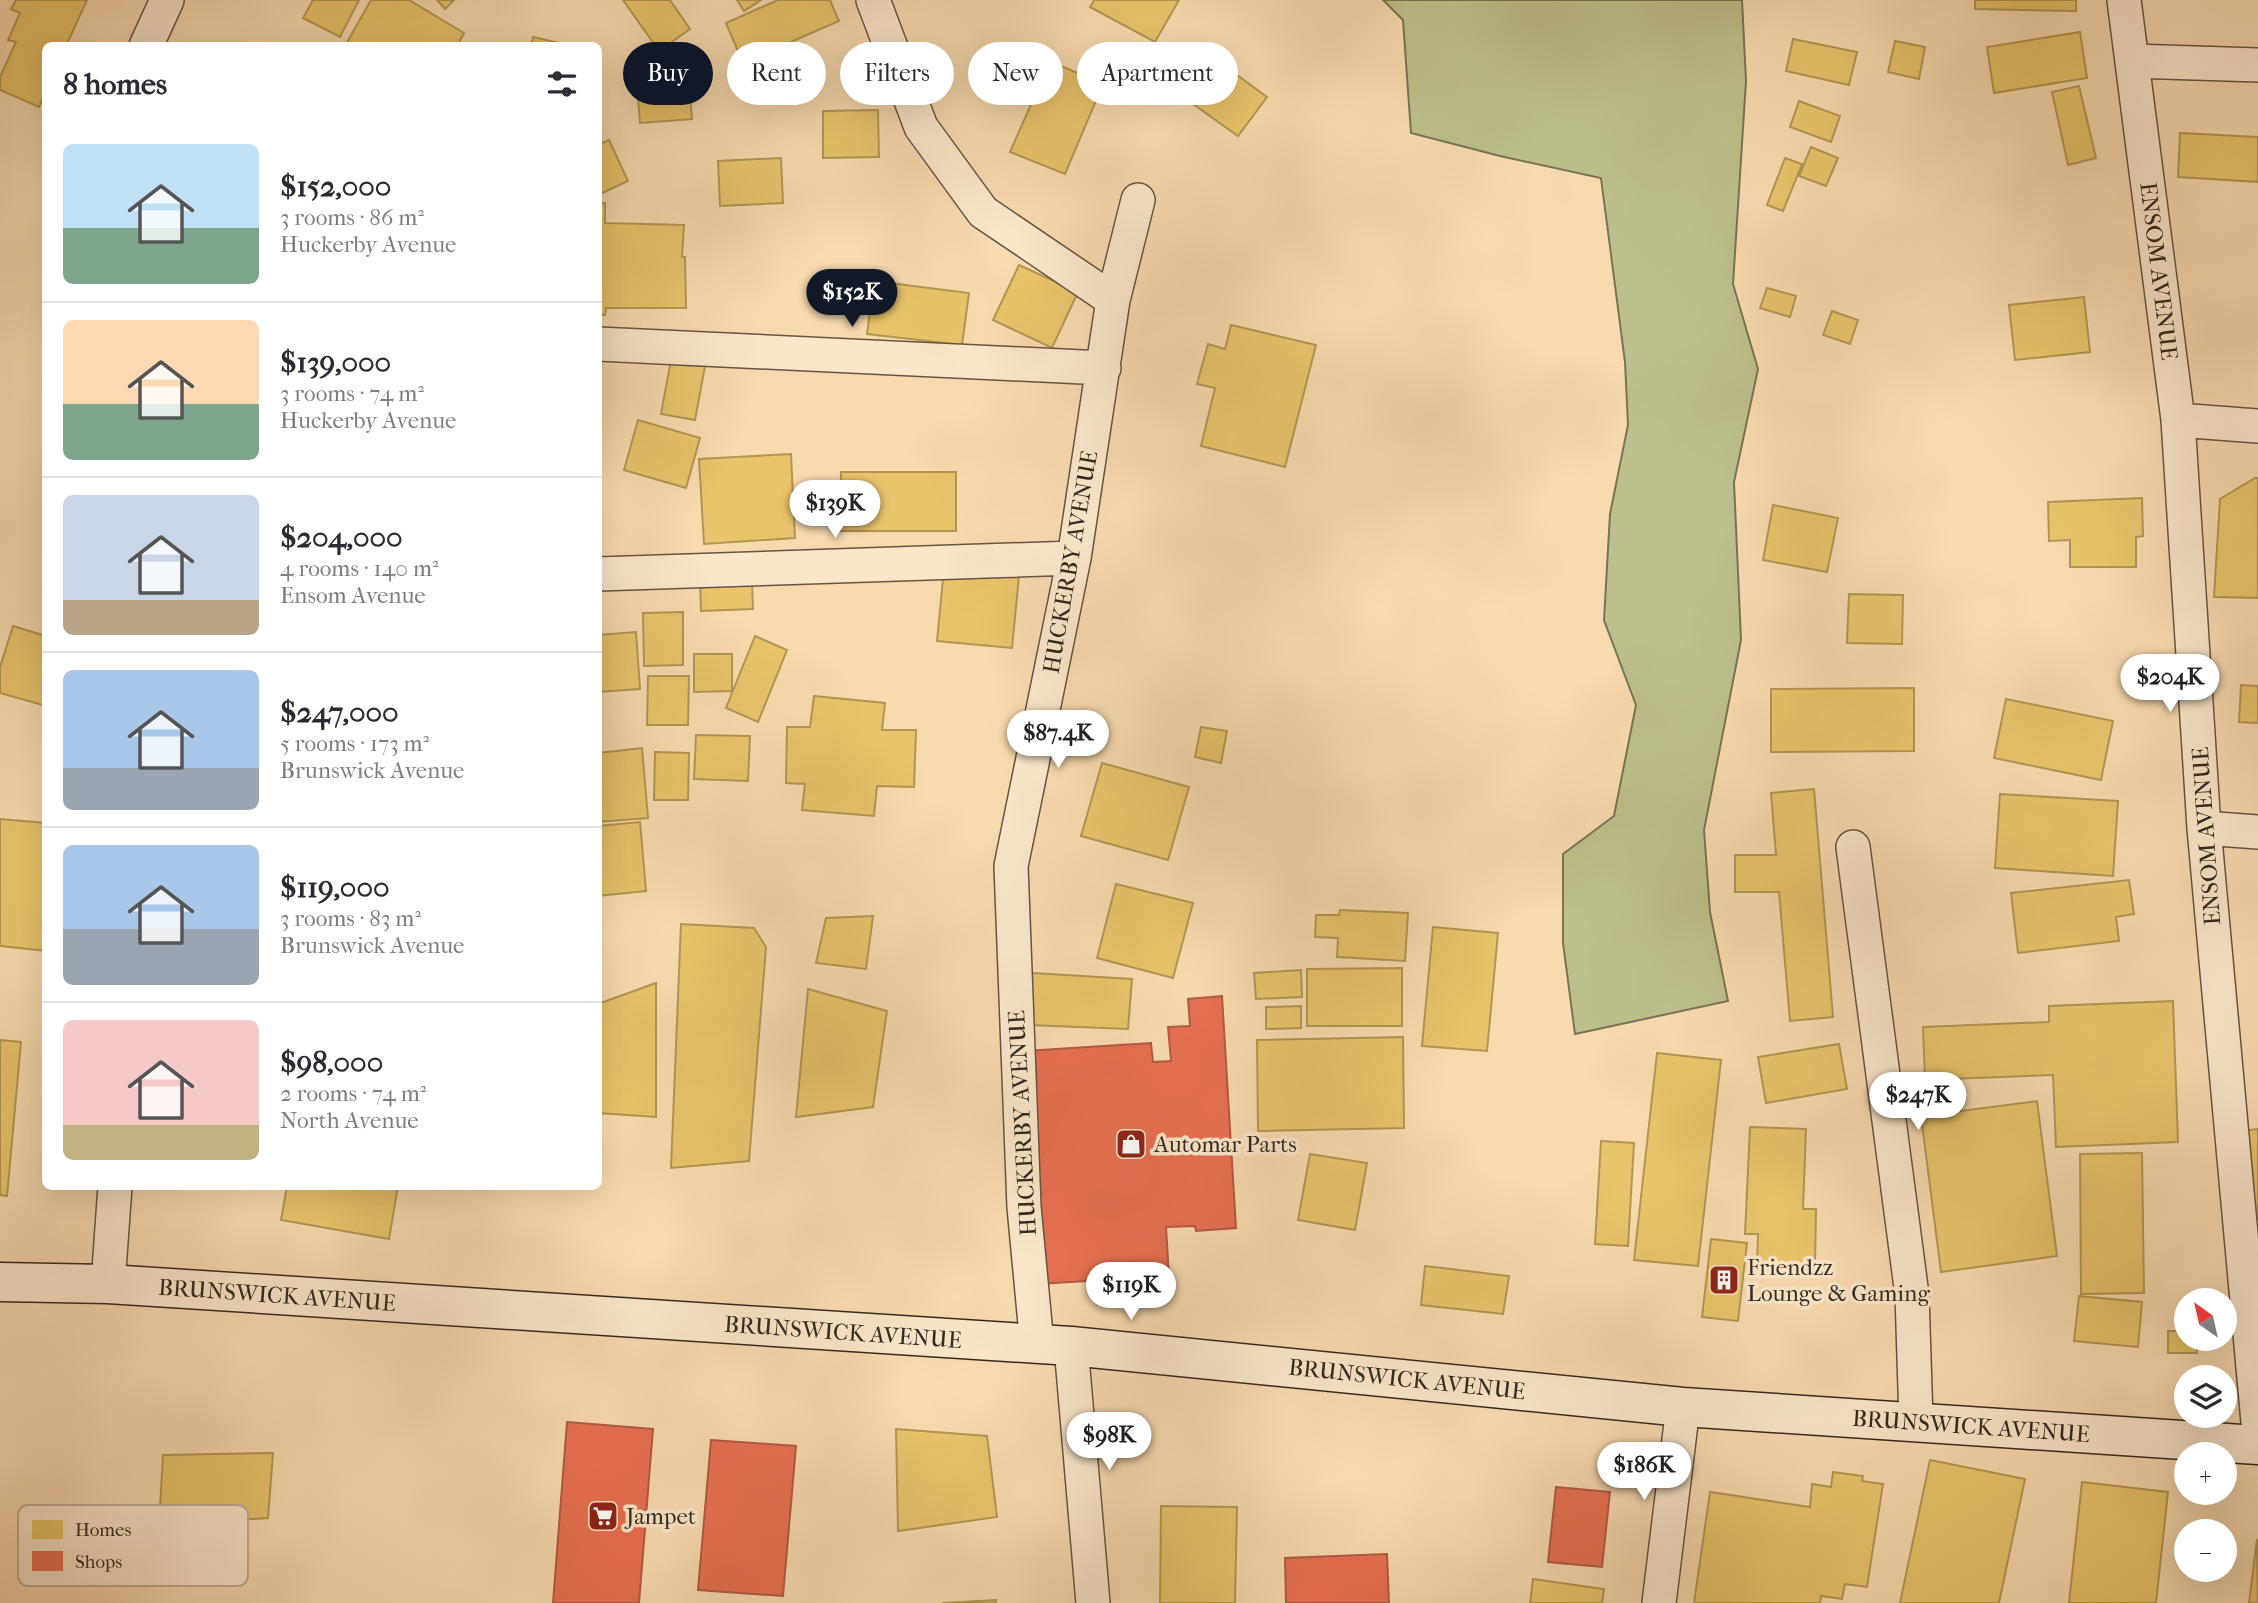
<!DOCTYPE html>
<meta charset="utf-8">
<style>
:root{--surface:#fff;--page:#f2f2f3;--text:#2b2b33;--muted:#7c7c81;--line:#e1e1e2;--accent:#111827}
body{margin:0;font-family:"IM FELL French Canon",serif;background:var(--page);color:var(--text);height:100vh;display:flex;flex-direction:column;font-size:26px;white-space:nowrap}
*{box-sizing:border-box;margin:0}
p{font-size:23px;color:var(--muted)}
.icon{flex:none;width:38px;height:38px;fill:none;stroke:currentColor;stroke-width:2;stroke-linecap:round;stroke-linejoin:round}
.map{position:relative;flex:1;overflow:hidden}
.panel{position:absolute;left:42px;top:42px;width:560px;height:1148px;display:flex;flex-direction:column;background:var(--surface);border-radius:10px;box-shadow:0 7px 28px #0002}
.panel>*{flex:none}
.top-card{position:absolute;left:623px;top:42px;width:665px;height:63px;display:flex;gap:14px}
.needle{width:46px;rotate:326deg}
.controls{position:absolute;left:2174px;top:1288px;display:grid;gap:14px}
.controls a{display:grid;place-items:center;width:63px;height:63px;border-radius:50%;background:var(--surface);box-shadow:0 7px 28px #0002;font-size:35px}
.price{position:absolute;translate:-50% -60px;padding:0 16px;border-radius:24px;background:#fff;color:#222;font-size:23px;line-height:46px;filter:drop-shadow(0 2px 4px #0008)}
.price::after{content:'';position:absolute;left:50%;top:42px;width:21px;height:16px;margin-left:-10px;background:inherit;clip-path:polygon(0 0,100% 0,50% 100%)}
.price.active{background:var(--accent);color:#fff}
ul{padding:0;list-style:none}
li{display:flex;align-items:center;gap:21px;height:175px;padding:0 21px}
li+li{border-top:2px solid var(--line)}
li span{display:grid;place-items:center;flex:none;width:196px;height:140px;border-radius:10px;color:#555}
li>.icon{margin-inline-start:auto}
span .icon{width:84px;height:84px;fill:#fffc;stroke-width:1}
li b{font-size:30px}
h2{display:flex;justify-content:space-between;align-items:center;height:84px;padding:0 21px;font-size:30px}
.pill{padding:0 24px;border-radius:32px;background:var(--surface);box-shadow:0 7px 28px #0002;font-size:24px;line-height:63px}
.pill.active{background:var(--accent);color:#fff}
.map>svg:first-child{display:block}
.green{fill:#bdc08b;stroke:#787456;stroke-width:2}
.homes{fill:#e9c46a;stroke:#b29654;stroke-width:2}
.shops{fill:#e76f51;stroke:#b15a42;stroke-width:2}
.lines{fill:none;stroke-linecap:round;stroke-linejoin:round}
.minor-casing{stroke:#645544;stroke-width:36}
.secondary-casing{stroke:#322920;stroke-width:41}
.minor{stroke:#fae7cb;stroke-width:33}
.secondary{stroke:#fae7cb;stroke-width:38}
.labels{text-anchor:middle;stroke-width:7;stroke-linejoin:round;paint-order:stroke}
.street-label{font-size:23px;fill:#322920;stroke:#fae7cb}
.poi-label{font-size:23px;fill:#322920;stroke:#fae7cb;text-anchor:start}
.key{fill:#fae7cb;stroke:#beae98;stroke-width:2}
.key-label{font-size:19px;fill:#322920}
</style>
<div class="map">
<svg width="2258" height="1603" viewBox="0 0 2258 1603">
<rect width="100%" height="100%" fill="#f8daaf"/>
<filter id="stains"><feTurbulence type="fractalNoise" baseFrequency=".00286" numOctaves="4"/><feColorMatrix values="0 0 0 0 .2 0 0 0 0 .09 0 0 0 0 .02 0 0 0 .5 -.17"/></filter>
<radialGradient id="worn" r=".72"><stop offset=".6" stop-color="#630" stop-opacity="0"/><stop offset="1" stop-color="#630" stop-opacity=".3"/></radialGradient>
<path class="green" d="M1383,0h359l4,81 -13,203 25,85 -24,113 7,158 -37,190 6,82 18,89 -153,33 -12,-91v-89l51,-38 22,-111 -32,-85 6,-106 18,-89 -3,-63 -24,-184 -101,-22 -89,-23 -8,-113z"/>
<path class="homes" d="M16,0h71l-21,46h-20v46l-7,15 -39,-17v-13l16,-35 -8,-2 12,-27 -9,-4z
M313,0h46l-19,37 -37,-19z
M371,0h38l55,33 -7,13h-112z
M437,0h17l-9,9z
M623,0h47l20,29 -31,22z
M737,0h24l-17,11z
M778,0h52l9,21 -96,42 -17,-40z
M1094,0h85l-24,42 -65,-35z
M1975,0h101v11l-101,-2z
M2080,32l7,46 -93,15 -7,-46z
M533,37l31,7v2h-33z
M1793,39l64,13 -8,33 -63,-14z
M1895,41l30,6 -6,32 -31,-7z
M1019,62l27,11 6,-11 51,22 -38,90 -55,-22 22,-50 -26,-10z
M1222,64l45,33 -29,39 -45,-32z
M688,67l4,52 -52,4 -4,-52z
M2079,86l17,72 -28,7 -16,-73z
M1799,101l41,15 -9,26 -41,-15z
M878,110l1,47 -56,1v-47z
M2180,133l78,4v45l-80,-5z
M609,140l19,41 -30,14v-50z
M1811,147l27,11 -12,28 -27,-10z
M781,158l2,45 -63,3 -2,-45z
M1785,158l17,6 -19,47 -16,-6z
M598,203h7v20l79,2 -2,32h3l1,51h-80l-1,7h-7z
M1019,265l59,27 -26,56 -59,-28z
M874,281l95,12 -7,52 -95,-11z
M1767,288l29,8 -6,21 -30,-9z
M2084,297l6,55 -75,8 -6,-55z
M1832,311l26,9 -8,24 -27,-9z
M1231,325l85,20 -31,122 -84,-21 14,-58 -18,-4 11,-40 17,5z
M671,360l34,6 -10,54 -34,-6z
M638,420l62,18 -14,50 -62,-18z
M791,454l4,84 -91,6 -5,-85z
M841,472h115v59h-116z
M2255,478h3v120l-44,-1 6,-98z
M2142,498l1,38 -7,1v30h-66v-27l-21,1 -1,-39z
M1773,505l65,13 -11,54 -64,-12z
M944,569l75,7 -7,72 -75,-7z
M752,581l1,28 -52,2 -1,-28z
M1849,594l54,1 -1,49 -55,-1z
M683,612v53l-39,1 -1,-53z
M13,626l33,10v70l-46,-13v-26z
M636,632l4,57 -42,3v-57z
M755,636l32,14 -29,72 -32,-14z
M694,654h38v37l-38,1z
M648,676h41l-1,49h-41z
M2241,685l17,1v37l-19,-1z
M1914,688v63l-143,1v-63z
M814,696l71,7 -3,27h34l-2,57 -37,-1 -3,30 -72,-6 3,-26 -19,-1 1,-56h23z
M2006,699l107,22 -12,59 -107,-22z
M1201,727l26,4 -6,32 -26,-6z
M696,735l54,1 -2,45 -54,-2z
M642,748l6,70 -50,4v-69z
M655,752l34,1 -1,47h-34z
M1102,763l87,24 -21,73 -87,-24z
M1814,789l19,228 -43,4 -11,-129h-44v-37h41l-5,-62z
M2000,794l118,7 -5,75 -118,-8z
M0,819l46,4v128l-46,-5z
M640,822l6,69 -48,5v-70z
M2129,880l5,34 -18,3 3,24 -101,12 -7,-60z
M1116,884l77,19 -20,75 -76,-20z
M1340,910l68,3 -3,48 -68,-4 1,-19 -23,-1 1,-22h23z
M873,916l-7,53 -50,-6 10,-45z
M681,924l73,4 12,19 -17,214 -78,7z
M1433,927l65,6 -11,118 -65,-5z
M1402,968v58h-95v-57z
M1301,970l1,27 -46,2 -2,-26z
M1032,973l100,6 -4,50 -99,-4z
M656,983v134l-58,-4v-109z
M808,989l79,22 -14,96 -77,10z
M2173,1001l5,141 -122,5 -3,-72 -128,5 -2,-53 126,-5v-16z
M1301,1006v22l-35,1v-22z
M1403,1037l1,91 -146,3 -1,-91z
M0,1040l21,2 -14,154 -7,-1z
M1839,1044l8,45 -81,14 -8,-46z
M1657,1053l64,7 -23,206 -64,-6z
M2037,1101l20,155 -116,16 -20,-156z
M1750,1127l56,2 -3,80h13l-1,56 -58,-1 1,-30h-13z
M2258,1129v132l-17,-130z
M1601,1141l33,2 -6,103 -33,-2z
M2142,1153l2,140 -63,1 -1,-140z
M1310,1154l57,9 -12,67 -57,-10z
M287,1186h111l-9,53 -108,-19z
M1711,1239l36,4 -9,78 -36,-4z
M1425,1266l84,10 -6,38 -82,-9z
M2079,1296l63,6 -4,45 -64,-6z
M2168,1331h18v8h11v14h-29z
M896,1429l91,7 10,81 -99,14z
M273,1453l-5,65 -109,7 4,-70z
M1930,1460l95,19 -26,124h-99z
M1833,1472l30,4 -1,5 21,3 -16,103 -22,-3 -3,15 -21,-3 -1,7h-126l16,-111 100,15 2,-23 19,3z
M2082,1482l86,10 -12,111h-87z
M1161,1506l76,1 -2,96h-75z
M2257,1539l1,64h-9z
M1533,1579l71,10 -2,14h-72z
M996,1600v3h-54z"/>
<path class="shops" d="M1222,996l14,232 -40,3 -1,-5 -29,1 3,49 -130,8 -14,-233 126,-8 2,19 18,-1 -3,-34 22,-1 -2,-27z
M567,1422l86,7 -14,174h-86z
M711,1440l85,6 -13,150 -85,-6z
M1556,1487l54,5 -8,75 -54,-5z
M1387,1554l2,49h-103l-1,-45z"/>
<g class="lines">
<g class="minor-casing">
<path id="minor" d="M873,0l48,127 62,85 130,88
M2124,0l54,420 26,408 54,594
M146,46l21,-46
M2132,61l126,4
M598,344l506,24
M2178,420l80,6
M598,574l476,-16
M2204,828l54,4
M1853,847l59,448 4,126
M108,1284l7,-98
M1037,1345l-13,-138 -13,-341 63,-308 39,-258 25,-100
M1071,1346l22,257
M1659,1603l24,-196"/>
</g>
<g class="secondary-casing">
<path id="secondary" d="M0,1282l108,2 963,62 612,61 575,38"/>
</g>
<use href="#minor" class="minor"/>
<use href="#secondary" class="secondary"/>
</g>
<defs>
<g id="shop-square" transform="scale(1.575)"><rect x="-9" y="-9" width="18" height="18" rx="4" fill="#8f2418" stroke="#fae7cb"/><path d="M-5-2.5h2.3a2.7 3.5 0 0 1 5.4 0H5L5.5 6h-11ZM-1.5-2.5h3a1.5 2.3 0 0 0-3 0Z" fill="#fff"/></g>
<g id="building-square" transform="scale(1.575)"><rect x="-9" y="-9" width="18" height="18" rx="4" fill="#8f2418" stroke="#fae7cb"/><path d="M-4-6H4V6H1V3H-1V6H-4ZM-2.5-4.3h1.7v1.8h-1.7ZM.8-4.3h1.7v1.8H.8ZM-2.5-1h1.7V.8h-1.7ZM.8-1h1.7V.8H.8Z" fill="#fff"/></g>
<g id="supermarket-square" transform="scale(1.575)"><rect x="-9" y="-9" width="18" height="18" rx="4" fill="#8f2418" stroke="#fae7cb"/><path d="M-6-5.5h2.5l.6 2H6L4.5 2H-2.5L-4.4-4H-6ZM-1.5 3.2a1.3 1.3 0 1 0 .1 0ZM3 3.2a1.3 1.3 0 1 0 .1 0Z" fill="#fff"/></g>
</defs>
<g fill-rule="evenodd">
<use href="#shop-square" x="1131" y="1144"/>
<use href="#building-square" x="1724" y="1280"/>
<use href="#supermarket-square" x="603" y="1516"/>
</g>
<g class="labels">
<g class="street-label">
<text transform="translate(2159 271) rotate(83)" y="8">ENSOM AVENUE</text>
<text transform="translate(1070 562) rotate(-80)" y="8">HUCKERBY AVENUE</text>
<text transform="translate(2206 836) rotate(-94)" y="8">ENSOM AVENUE</text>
<text transform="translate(1022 1123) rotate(-93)" y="8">HUCKERBY AVENUE</text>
<text transform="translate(277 1295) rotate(4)" y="8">BRUNSWICK AVENUE</text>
<text transform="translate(843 1332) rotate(4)" y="8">BRUNSWICK AVENUE</text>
<text transform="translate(1407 1379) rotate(6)" y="8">BRUNSWICK AVENUE</text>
<text transform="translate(1971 1426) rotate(4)" y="8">BRUNSWICK AVENUE</text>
</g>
<g class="poi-label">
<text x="1154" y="1152">Automar Parts</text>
<text x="1747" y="1275">Friendzz<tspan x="1747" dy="26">Lounge &amp; Gaming</tspan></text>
<text x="626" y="1524">Jampet</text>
</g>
</g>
<rect x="18" y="1505" width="230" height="81" rx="10" class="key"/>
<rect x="32" y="1520" width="31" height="19" fill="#e9c46a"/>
<rect x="32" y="1551" width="31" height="20" fill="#e76f51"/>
<g class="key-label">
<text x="75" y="1536">Homes</text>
<text x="75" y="1568">Shops</text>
</g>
<rect width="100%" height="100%" filter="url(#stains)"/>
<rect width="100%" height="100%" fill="url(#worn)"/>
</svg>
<div class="controls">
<a><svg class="needle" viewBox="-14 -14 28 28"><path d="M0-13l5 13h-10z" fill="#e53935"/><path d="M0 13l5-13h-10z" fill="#7c7c81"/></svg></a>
<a><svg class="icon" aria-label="layers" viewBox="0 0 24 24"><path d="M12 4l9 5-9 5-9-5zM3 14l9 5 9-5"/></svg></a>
<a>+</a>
<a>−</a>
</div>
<b class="price active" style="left:852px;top:329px">$152K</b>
<b class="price" style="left:835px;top:540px">$139K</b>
<b class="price" style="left:2170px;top:714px">$204K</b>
<b class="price" style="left:1058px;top:770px">$87.4K</b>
<b class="price" style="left:1918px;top:1132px">$247K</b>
<b class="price" style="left:1131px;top:1322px">$119K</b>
<b class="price" style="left:1109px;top:1472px">$98K</b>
<b class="price" style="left:1644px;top:1502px">$186K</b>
<div class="top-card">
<a class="pill active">Buy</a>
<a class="pill">Rent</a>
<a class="pill">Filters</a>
<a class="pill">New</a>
<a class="pill">Apartment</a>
</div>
<section class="panel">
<h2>8 homes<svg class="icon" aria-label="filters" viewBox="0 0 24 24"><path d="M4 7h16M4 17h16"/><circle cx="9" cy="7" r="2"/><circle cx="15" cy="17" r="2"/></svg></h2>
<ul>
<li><span style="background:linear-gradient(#bfe0f5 60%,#7fa58c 0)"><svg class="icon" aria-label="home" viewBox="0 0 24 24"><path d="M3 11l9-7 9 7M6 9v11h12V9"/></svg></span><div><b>$152,000</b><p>3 rooms · 86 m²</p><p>Huckerby Avenue</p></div></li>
<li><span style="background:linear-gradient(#ffd9b3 60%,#7fa58c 0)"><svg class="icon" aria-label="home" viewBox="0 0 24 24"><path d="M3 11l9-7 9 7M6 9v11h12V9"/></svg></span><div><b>$139,000</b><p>3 rooms · 74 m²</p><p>Huckerby Avenue</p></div></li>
<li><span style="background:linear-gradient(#c9d6e8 75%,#b9a48a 0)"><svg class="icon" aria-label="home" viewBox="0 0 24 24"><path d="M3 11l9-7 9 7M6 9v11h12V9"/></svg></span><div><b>$204,000</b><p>4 rooms · 140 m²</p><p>Ensom Avenue</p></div></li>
<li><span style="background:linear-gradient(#a9c7e8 70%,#9aa5b1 0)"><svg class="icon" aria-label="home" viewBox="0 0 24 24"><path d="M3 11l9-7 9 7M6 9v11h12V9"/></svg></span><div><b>$247,000</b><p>5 rooms · 173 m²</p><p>Brunswick Avenue</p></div></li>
<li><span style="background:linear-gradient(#a9c7e8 60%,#9aa5b1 0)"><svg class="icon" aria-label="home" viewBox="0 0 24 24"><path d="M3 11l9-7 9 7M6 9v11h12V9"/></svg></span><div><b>$119,000</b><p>3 rooms · 83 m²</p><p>Brunswick Avenue</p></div></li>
<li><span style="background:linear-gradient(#f6c9c9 75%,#c2b280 0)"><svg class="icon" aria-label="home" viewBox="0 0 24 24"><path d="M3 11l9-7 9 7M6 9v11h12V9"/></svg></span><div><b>$98,000</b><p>2 rooms · 74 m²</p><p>North Avenue</p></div></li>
</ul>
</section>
</div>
